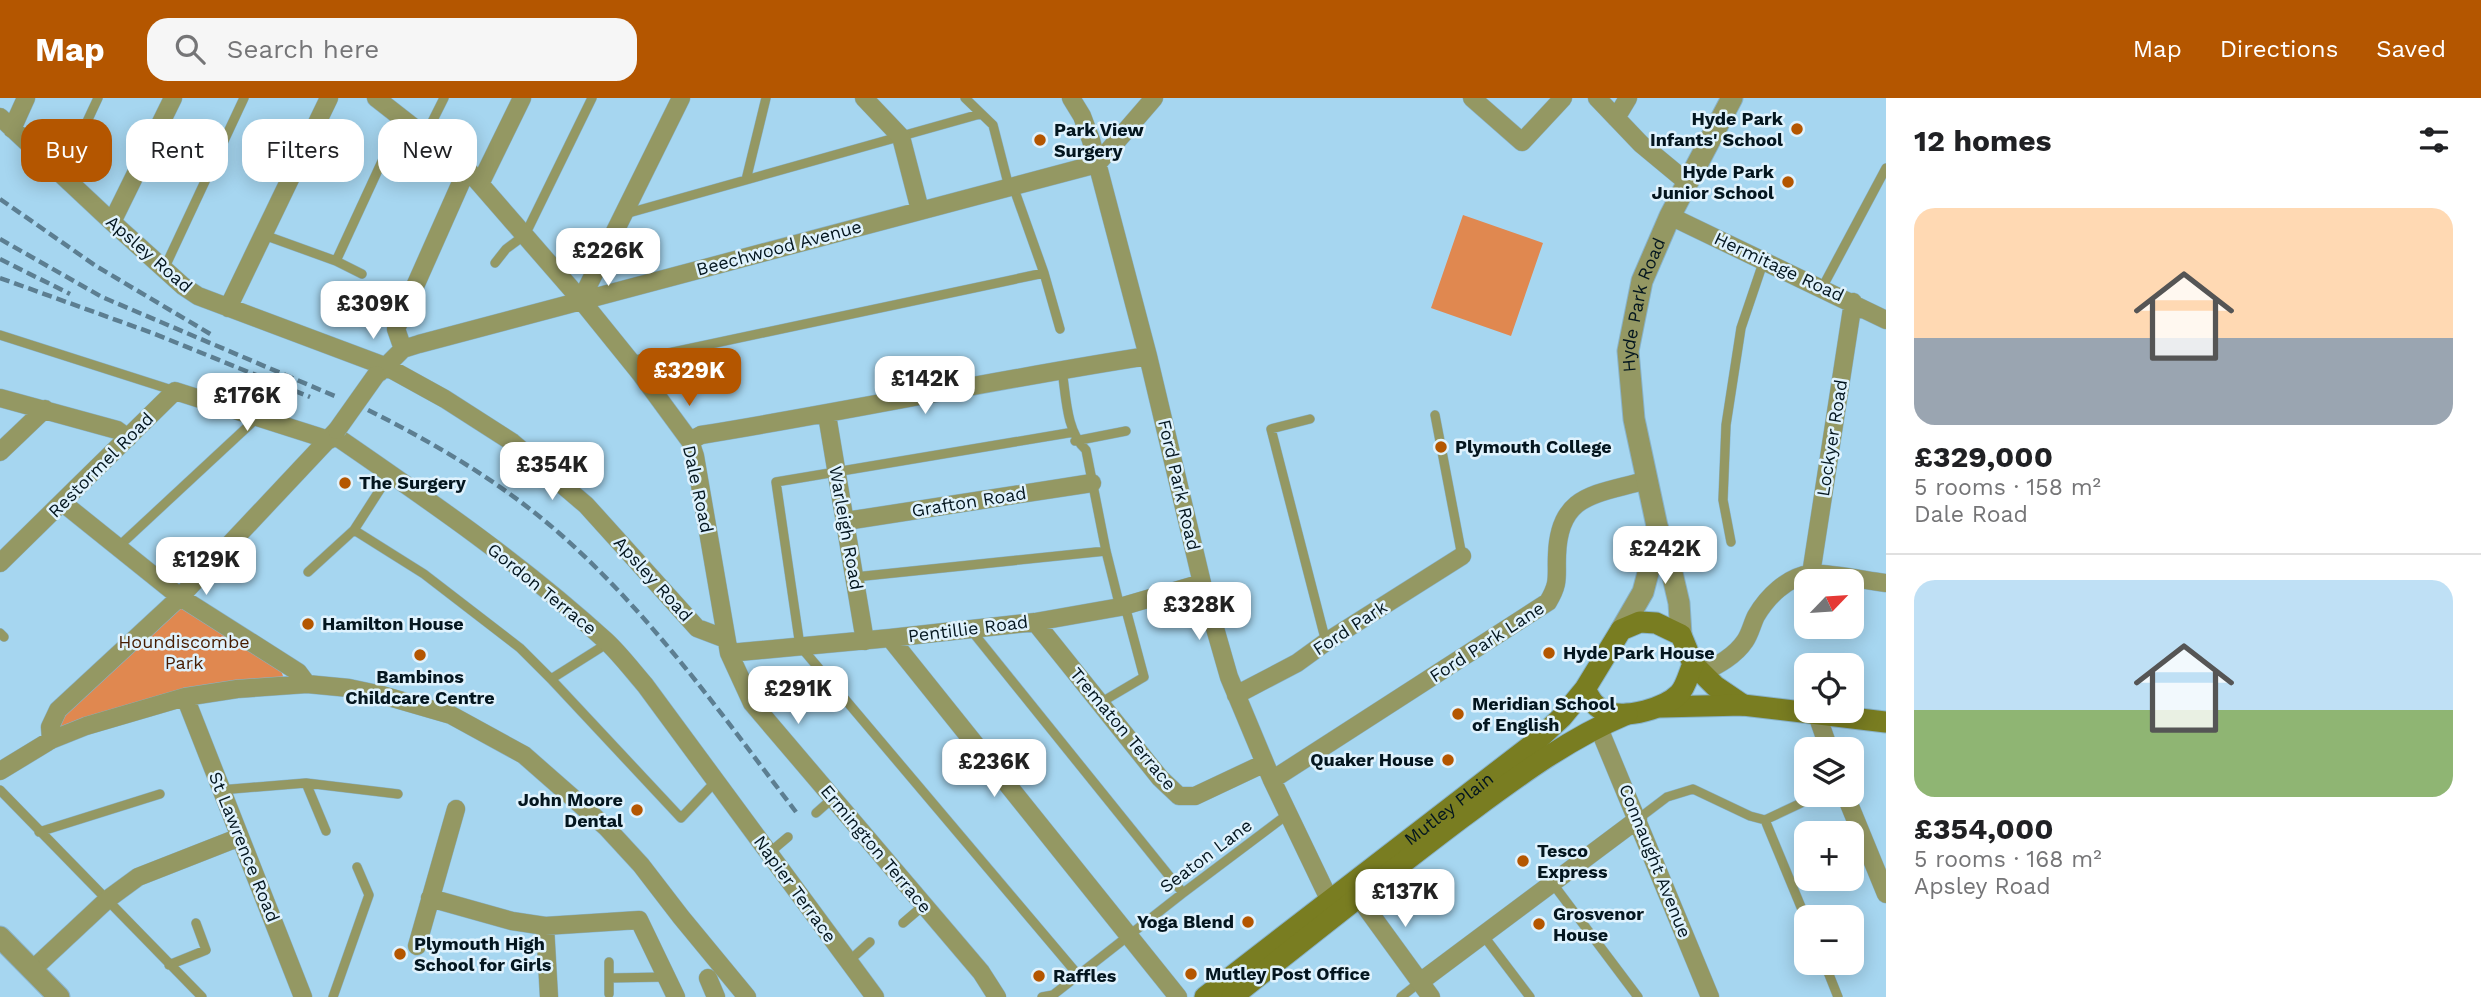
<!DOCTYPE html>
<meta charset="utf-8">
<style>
:root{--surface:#fff;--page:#f6f6f6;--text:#202124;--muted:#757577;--line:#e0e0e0;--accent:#b45600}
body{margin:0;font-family:"Work Sans",sans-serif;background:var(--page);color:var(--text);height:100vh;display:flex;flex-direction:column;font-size:26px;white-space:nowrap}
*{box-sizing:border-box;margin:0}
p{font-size:23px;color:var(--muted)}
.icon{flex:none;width:38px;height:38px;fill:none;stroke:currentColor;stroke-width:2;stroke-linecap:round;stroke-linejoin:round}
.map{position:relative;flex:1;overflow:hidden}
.drawer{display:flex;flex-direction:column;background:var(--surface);width:595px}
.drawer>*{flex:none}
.guide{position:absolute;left:21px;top:21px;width:665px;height:63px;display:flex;gap:14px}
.needle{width:46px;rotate:65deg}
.controls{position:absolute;left:1794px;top:471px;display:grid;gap:14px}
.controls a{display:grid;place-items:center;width:70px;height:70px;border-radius:14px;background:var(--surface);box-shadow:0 4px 18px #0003;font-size:35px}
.price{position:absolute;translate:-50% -60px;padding:0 16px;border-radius:14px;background:#fff;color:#222;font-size:23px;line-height:46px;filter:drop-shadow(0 2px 4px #0008)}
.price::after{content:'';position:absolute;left:50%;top:42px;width:21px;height:16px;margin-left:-10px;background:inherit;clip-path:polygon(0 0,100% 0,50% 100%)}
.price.current{background:var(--accent);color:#fff}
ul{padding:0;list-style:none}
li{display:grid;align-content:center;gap:14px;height:371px;padding:0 28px}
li+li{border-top:2px solid var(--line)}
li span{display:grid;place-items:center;height:217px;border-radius:21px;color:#555}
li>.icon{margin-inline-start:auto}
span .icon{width:126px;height:126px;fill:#fffc;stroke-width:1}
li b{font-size:30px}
h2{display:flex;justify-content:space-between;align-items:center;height:84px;padding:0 28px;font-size:30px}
.chip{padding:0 24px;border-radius:21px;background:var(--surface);box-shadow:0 4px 18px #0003;font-size:24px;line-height:63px}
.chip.current{background:var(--accent);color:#fff}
header{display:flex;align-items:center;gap:42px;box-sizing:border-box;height:98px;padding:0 35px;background:var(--accent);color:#fff}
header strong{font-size:33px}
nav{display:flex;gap:38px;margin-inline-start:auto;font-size:24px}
.search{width:490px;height:63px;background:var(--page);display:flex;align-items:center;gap:18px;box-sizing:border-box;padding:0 24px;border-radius:21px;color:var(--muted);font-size:26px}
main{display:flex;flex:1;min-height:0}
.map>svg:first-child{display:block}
.green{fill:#e08850}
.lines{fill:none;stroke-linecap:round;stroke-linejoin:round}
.service-casing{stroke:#89b3ca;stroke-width:10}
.minor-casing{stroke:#89b3ca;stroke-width:19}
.tertiary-casing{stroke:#89b3ca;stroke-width:23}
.secondary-casing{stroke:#89b3ca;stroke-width:23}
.service{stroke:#949863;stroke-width:9}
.minor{stroke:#949863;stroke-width:18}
.tertiary{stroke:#949863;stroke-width:21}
.secondary{stroke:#797d21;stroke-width:21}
.rail{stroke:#5c7e91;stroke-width:4.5;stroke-dasharray:10 5;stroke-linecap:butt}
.minor-bridge-casing{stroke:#89b3ca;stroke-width:19;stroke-linecap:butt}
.minor-bridge{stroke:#949863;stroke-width:18}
.poi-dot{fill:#b45600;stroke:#dff2fd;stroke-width:2.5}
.labels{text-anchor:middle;stroke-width:5;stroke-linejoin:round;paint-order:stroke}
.poi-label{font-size:18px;font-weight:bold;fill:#04161f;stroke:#dff2fd;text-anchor:start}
.street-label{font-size:18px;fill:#04161f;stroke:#dff2fd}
.park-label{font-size:18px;fill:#471c00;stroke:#dff2fd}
</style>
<header>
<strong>Map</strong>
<div class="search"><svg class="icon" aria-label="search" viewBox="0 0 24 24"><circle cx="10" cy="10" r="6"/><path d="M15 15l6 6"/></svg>Search here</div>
<nav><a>Map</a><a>Directions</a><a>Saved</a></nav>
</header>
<main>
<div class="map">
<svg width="1886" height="899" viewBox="0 0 1886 899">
<rect width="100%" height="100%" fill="#a6d6f0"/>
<path class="green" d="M1463,117l80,28 -32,93 -80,-28z
M180,499l97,62 7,20 -233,61 7,-30z"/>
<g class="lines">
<g class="service-casing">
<path id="service" d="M965,0l28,27 16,62
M425,38l19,-38
M62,77l36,-77
M746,82l20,-82
M1013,88l31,87 16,56
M625,116l355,-100
M264,137l72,26 26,13
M336,163l66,-143
M495,165l11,-14 19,-14 67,-137
M164,171l80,-171
M1822,190l64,-120
M0,237l175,56
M631,263l413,-88
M1062,272c4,25 4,62 24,80l20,101 14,56
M1435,317l27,141
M1310,321l-39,10 55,213
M1074,334l-298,50 24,164 279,330
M1075,343l51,-10
M354,432l70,44 96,74 31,31 130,139 35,-37
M1731,444l-8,-42 3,-75 15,-97 23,-68
M117,450l141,-131
M308,474l46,-42 36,-56
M855,479l251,-26
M971,532l212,263
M0,535l4,4
M551,581l57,-36
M1100,605l44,-26 -19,-71
M306,685l20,48
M0,692l202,207
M220,692l86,-7 92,11
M816,715l17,-15
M1638,721l29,-22 26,-8 57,27 15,4 41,99
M1765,722l49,-23
M39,734l121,-38
M769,755l19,-16
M1553,786l85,113
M903,825l21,-18
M1483,837l47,62
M849,863l21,-19
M1824,864l14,35
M169,867l37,-15 -10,-27
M609,880v-16
M609,896v-16l57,-1
M333,899l36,-102 -12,-28
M1042,899l11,-2 130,-102 105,-79
M1401,899l19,-15"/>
</g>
<g class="minor-casing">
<path id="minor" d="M376,0l91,71 13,15 101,116 59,73 50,68 5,15 34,197 23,50 229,269 16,25
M864,0l37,39 19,73
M1071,0l11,18 9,24 57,216 54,227 27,94 43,103 58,121
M1472,0l50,44 41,-44
M1597,0l44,46 47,39
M0,19l112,105 71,64 15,10 189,71 58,32 67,43 74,63 111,123 29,11
M1616,20l12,-20
M12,31l14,-31
M480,86l42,-86
M1670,118l216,104
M112,124l61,-124
M581,202l100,-202
M228,210l101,-210
M403,251l-7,-20 71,-160
M379,275l24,-24 16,-5 678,-180 57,-66
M0,300l117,32 11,8
M827,317l38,226
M334,337c93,64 188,129 272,206 14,13 26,29 39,44l230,312
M690,343l11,-6c149,-24 297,-56 447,-79
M0,354l45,-43
M63,405l117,94 118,75 9,12
M846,423l246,-38
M0,465l175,-172 154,49
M1811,476l42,-272
M1035,524l125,156 19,18h16l70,-33
M890,540l288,359
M729,555l161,-15 145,-16 85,-15 82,-24
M1702,575c16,-8 33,-17 43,-32 5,-7 7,-17 11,-25 11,-19 31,-39 54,-42 16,-2 58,7 76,9
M1236,597l61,-32 29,-21 136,-86
M185,599l118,300
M1816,614l13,37
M1598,628l112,271
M51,642l-1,-13 8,-17 122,-113 157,-167
M0,673l51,-31 35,-14 99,-29 52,-8 70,-5 42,4 33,7 69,20 73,40 82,72 35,38 40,52 66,80
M1272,682l276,-178c12,-20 8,-25 9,-47 2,-63 40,-60 90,-75
M1845,696l41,100
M430,800l82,23 33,5 94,-6 37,77
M1359,800l72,99
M545,828l4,71
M417,848l39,-137
M32,872l76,-71 30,-22 102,-40
M708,880l8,19
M1420,884l218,-163"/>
</g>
<g class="tertiary-casing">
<g id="tertiary">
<path d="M1621,532l22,-38 10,-38 4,-23"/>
<path id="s1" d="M1681,537l-2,-32 -10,-43 -12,-34 -23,-107 -6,-68 14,-70 28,-65 62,-118"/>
<path d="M0,839l59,60"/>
</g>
</g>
<g class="secondary-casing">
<g id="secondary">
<path d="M1693,566l22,22 28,19"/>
<path d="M1661,609l82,-2 143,17"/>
<path id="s2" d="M1205,899l328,-253 29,-27 23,-28 36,-59 19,-8 16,1 25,12 12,29c-4,9 -7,23 -14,30 -14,14 -52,25 -72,18 -12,-4 -17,-13 -22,-23"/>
<path d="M1232,899c76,-60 151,-120 228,-178 53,-39 105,-79 167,-105"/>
</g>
</g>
<use href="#service" class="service"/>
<use href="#minor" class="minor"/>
<use href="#tertiary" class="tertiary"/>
<use href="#secondary" class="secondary"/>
<path class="rail" d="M0,101l96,67 116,69
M0,141l102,58 235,100
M0,161l70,35
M0,180l155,56 155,63
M368,312c68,34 134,73 191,123 92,81 163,182 237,279"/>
<g class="minor-bridge-casing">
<path id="minor-bridge" d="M337,332l39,-55"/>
</g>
<use href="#minor-bridge" class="minor-bridge"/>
</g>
<g class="poi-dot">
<circle cx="1797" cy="31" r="7"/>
<circle cx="1040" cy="42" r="7"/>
<circle cx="1788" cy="84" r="7"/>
<circle cx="1441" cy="349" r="7"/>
<circle cx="345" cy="385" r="7"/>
<circle cx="308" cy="526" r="7"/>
<circle cx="1549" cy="555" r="7"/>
<circle cx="420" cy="557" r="7"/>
<circle cx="1458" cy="616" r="7"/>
<circle cx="1448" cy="662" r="7"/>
<circle cx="637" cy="712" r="7"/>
<circle cx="1523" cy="763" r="7"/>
<circle cx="1248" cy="824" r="7"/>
<circle cx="1539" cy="826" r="7"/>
<circle cx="400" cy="856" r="7"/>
<circle cx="1191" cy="876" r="7"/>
<circle cx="1039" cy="878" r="7"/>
</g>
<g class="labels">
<g class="poi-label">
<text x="1783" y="27" text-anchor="end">Hyde Park<tspan x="1783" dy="21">Infants' School</tspan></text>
<text x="1054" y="38">Park View<tspan x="1054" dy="21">Surgery</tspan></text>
<text x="1774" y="80" text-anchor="end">Hyde Park<tspan x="1774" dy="21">Junior School</tspan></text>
<text x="1455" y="355">Plymouth College</text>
<text x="359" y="391">The Surgery</text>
<text x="322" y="532">Hamilton House</text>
<text x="1563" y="561">Hyde Park House</text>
<text x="420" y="585" text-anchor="middle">Bambinos<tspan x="420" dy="21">Childcare Centre</tspan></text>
<text x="1472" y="612">Meridian School<tspan x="1472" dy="21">of English</tspan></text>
<text x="1434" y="668" text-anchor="end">Quaker House</text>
<text x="623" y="708" text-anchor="end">John Moore<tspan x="623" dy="21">Dental</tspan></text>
<text x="1537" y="759">Tesco<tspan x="1537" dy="21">Express</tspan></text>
<text x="1553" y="822">Grosvenor<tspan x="1553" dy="21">House</tspan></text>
<text x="1234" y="830" text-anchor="end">Yoga Blend</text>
<text x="414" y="852">Plymouth High<tspan x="414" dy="21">School for Girls</tspan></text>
<text x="1205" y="882">Mutley Post Office</text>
<text x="1053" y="884">Raffles</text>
</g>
<g class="street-label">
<text transform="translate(779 150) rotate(-15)" y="6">Beechwood Avenue</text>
<text transform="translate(149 156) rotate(41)" y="6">Apsley Road</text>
<text transform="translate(1779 169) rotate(25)" y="6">Hermitage Road</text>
<text dy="6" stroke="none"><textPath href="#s1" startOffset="338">Hyde Park Road</textPath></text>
<text transform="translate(1832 340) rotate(-81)" y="6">Lockyer Road</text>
<text transform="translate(101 367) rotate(-45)" y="6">Restormel Road</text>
<text transform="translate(1179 387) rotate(77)" y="6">Ford Park Road</text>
<text transform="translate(698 391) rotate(78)" y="6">Dale Road</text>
<text transform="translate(969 404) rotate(-9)" y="6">Grafton Road</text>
<text transform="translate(846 430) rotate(80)" y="6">Warleigh Road</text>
<text transform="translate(653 481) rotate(48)" y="6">Apsley Road</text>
<text transform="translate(542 491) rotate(39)" y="6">Gordon Terrace</text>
<text transform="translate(1350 530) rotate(-33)" y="6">Ford Park</text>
<text transform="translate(968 531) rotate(-7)" y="6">Pentillie Road</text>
<text transform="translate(1487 544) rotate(-33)" y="6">Ford Park Lane</text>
<text transform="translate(1123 631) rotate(50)" y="6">Trematon Terrace</text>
<text dy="6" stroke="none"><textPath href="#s2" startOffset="308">Mutley Plain</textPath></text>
<text transform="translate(244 749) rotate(68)" y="6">St Lawrence Road</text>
<text transform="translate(876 751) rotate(50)" y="6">Ermington Terrace</text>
<text transform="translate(1206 758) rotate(-37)" y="6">Seaton Lane</text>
<text transform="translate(1655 763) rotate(68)" y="6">Connaught Avenue</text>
<text transform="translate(795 791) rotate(54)" y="6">Napier Terrace</text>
</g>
<g class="park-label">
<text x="184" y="550">Houndiscombe<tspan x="184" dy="21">Park</tspan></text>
</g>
</g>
</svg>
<div class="controls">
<a><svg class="needle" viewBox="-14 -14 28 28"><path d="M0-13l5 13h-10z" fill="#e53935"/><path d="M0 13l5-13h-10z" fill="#757577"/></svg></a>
<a><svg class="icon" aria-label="locate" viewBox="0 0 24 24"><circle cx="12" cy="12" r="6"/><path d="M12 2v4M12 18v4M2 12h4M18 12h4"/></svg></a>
<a><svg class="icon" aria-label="layers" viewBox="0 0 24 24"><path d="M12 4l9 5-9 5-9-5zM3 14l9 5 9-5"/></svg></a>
<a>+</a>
<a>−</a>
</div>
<b class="price" style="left:608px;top:190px">£226K</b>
<b class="price" style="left:373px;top:243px">£309K</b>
<b class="price current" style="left:689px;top:310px">£329K</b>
<b class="price" style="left:925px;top:318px">£142K</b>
<b class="price" style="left:247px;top:335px">£176K</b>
<b class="price" style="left:552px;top:404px">£354K</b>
<b class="price" style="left:1665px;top:488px">£242K</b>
<b class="price" style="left:206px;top:499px">£129K</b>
<b class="price" style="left:1199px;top:544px">£328K</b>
<b class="price" style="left:798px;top:628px">£291K</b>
<b class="price" style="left:994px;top:701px">£236K</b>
<b class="price" style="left:1405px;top:831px">£137K</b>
<div class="guide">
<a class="chip current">Buy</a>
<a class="chip">Rent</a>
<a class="chip">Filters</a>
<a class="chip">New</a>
</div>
</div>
<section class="drawer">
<h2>12 homes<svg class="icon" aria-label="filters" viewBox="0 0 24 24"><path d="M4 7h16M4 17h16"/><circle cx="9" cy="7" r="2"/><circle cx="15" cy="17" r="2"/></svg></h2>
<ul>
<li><span style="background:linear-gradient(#ffd9b3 60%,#9aa5b1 0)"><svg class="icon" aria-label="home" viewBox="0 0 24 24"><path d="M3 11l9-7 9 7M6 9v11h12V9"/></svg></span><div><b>£329,000</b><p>5 rooms · 158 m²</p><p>Dale Road</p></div></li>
<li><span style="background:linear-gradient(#bfe0f5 60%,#8fb573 0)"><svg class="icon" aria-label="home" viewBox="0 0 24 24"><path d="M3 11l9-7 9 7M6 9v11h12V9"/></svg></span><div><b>£354,000</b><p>5 rooms · 168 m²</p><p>Apsley Road</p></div></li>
</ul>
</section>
</main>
